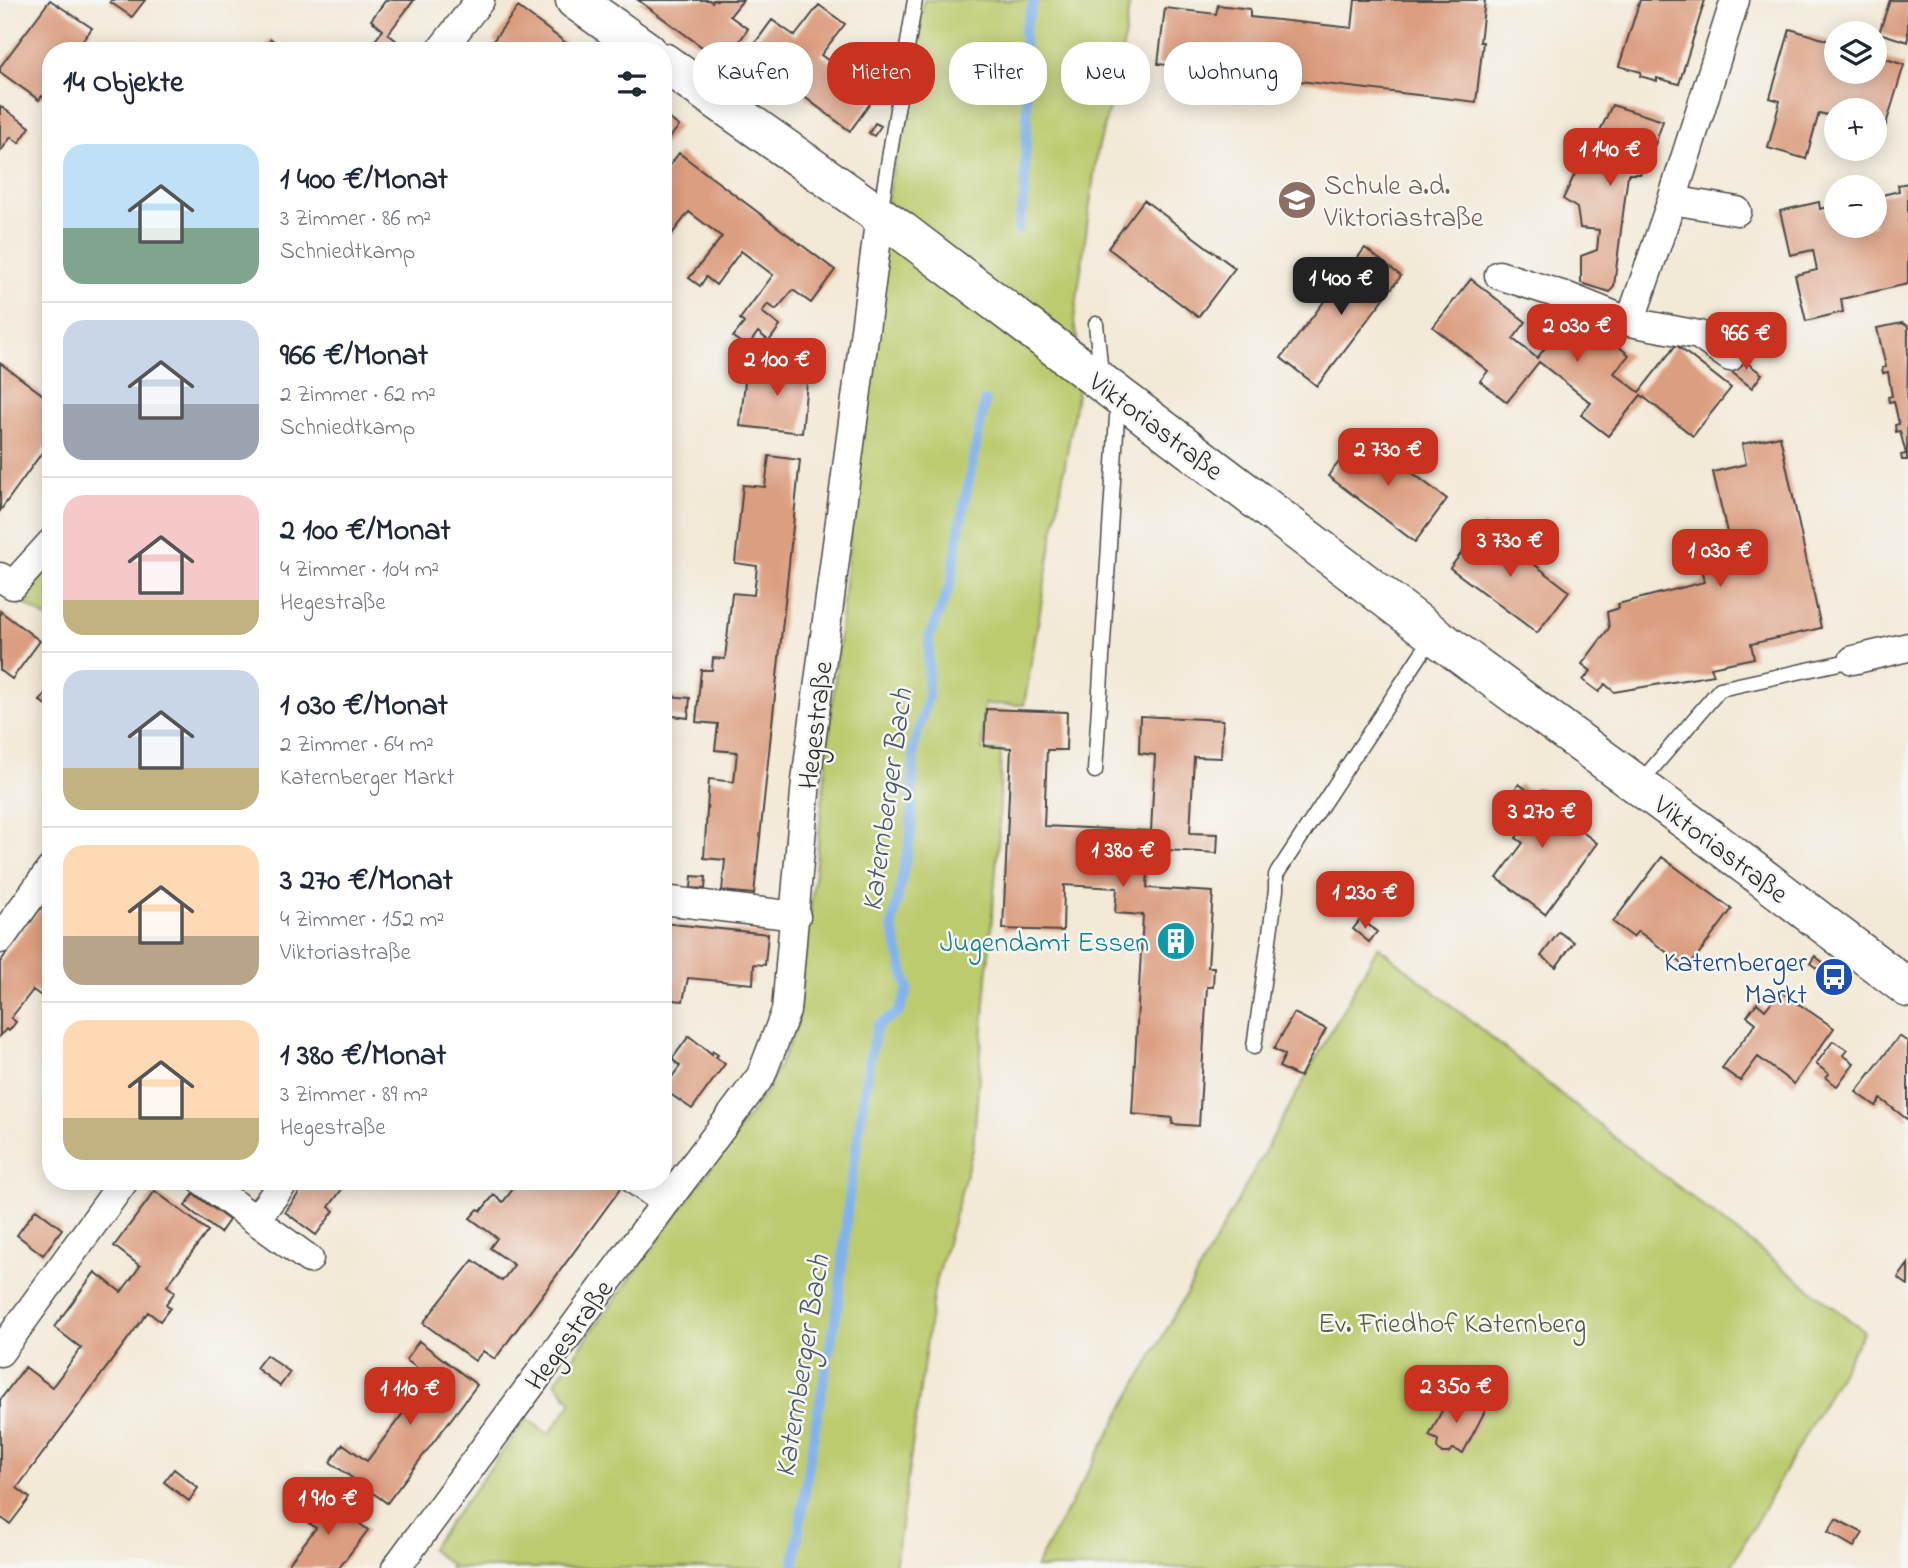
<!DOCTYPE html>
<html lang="de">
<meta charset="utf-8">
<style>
:root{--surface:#fff;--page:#f2f2f3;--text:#1f2937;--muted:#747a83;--line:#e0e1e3;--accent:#c8321e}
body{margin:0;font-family:"Indie Flower",sans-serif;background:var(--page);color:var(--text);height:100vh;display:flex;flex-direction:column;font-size:26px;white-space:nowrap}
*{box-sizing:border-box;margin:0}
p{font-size:23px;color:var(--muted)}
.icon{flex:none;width:38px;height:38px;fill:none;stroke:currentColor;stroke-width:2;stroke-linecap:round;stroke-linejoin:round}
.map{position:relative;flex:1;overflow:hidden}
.sheet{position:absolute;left:42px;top:42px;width:630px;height:1148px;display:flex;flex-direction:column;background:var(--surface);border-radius:28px;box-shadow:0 4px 18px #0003}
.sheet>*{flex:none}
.guide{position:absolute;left:693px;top:42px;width:665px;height:63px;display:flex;gap:14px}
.buttons{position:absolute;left:1824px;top:21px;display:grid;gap:14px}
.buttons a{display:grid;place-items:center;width:63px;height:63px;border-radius:50%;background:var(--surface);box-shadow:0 4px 18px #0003;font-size:35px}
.price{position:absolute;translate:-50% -60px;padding:0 16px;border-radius:14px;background:var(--accent);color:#fff;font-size:23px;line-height:46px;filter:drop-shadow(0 2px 4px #0008)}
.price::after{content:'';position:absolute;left:50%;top:42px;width:21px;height:16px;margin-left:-10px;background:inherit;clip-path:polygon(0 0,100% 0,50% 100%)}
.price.active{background:#222;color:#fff}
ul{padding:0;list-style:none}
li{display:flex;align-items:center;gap:21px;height:175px;padding:0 21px}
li+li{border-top:2px solid var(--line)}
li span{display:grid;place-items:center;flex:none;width:196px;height:140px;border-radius:21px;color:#555}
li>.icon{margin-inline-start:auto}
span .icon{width:84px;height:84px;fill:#fffc;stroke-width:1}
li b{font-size:30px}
h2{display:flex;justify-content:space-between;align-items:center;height:84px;padding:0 21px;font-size:30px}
.pill{padding:0 24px;border-radius:28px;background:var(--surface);box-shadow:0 4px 18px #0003;font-size:24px;line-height:63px}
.pill.active{background:var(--accent);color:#fff}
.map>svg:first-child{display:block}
.green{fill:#bbcb6d;stroke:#737b4c;stroke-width:2}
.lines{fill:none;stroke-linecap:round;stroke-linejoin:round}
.stream{stroke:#81b2ec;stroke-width:10}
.building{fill:#dc9e80}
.lane-casing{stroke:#494845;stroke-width:17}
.street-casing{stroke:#494845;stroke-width:31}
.secondary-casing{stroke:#494845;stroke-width:41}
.lane{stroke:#fff;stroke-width:14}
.street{stroke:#fff;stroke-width:28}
.secondary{stroke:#fff;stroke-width:38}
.tree{fill:#9d9b83}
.labels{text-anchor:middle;stroke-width:5;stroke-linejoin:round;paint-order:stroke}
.education-label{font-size:28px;fill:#785e54;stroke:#f6f6f2;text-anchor:start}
.street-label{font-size:28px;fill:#2b2b2b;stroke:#f6f6f2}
.culture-label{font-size:28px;fill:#0d838f;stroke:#f6f6f2;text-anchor:end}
.transit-label{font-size:28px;fill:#164399;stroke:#f6f6f2;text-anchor:end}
.park-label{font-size:28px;fill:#565b3f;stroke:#f6f6f2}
.water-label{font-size:30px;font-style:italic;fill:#495a6f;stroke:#f6f6f2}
</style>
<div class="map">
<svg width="1908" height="1568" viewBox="0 0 1908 1568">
<rect width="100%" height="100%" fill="#f6f6f2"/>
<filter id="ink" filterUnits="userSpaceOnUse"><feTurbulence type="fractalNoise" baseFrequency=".0143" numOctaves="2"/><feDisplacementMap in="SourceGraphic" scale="14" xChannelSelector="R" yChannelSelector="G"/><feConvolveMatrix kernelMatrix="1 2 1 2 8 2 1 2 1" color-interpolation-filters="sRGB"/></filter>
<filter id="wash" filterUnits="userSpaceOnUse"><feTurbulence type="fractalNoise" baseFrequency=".00686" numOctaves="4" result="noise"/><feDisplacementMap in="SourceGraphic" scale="28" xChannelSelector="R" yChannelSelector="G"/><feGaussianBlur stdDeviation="1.57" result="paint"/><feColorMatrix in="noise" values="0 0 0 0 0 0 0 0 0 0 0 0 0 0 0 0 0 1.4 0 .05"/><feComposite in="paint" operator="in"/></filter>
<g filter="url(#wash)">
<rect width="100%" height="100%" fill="#f3e9d7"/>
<path class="green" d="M924,0h206l-10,67 -23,86 -23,168 7,42 -196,-150z
M883,219l198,152 -57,334 -40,-1 -2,46h19l-2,82 -26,317 -39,141 -39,278h-446l2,-3 -21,-16 97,-130 22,15 23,-32 -17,-20 212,-291 29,-62 19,-158z
M51,550v71l-38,-25z
M1378,946l236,191 250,194 -134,237h-695z"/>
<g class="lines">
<path class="stream" d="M1018,229l6,-32 3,-83 -3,-82 10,-32
M793,1568l22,-141 23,-122 10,-100 21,-143 8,-36 22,-14 9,-23 -16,-64 19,-90 3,-87 14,-51 1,-60 22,-53 9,-59 25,-124"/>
</g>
<g id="blocks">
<path class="building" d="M50,0l42,28 -17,23h-24v52l-9,-7 -3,4 -39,-28v-5z
M111,0h34l-13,17 -22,-15z
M386,0h28l-26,34 10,8 -7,9h-24l16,-21 -12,-10z
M638,0h71l3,2 1,-2h30l-13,16 18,13 -24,34z
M1355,0h130l-5,42h3l-7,60 -318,-38 7,-56 51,6 2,-9 32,4v8l102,11z
M1640,0h65l-26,84 -22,-6v3l-17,-5 1,-4 -22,-6z
M1890,0h18v42l-29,-9z
M819,5l26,19 -24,31 20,15 20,14 11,-14 1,-13 17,1 -2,21 -38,52 -103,-77 25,-34 23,16z
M518,7l28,21 31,23h-70l-14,-10z
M1790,29l46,14v29h38v-17l30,10 -20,66 -10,-3v-18h-38v7l-17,-4 -13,46 -38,-11 12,-47 -10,-3z
M271,39l16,12h-25z
M1612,105l51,16 -7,21 -16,32h-12l-14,112 -4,6 -29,-9v-27l16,-6 2,-20 -19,-2 -3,-20 -14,-9 18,-38 4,2z
M0,106l30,21 -11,16 -8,-6 -11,15z
M663,114l16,12 -16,20z
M875,123l6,3 -7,10 -5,-3z
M679,153l156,117 -24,33 -18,-13 -17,20 -8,-6 -6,8 18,14 -11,15 -11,-9 -11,15 -14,-10 11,-14 -4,-4 33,-44 -32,-24 -25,34 -10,-8 -6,9 -11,-8 33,-41 -33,-25 -18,23 -8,-6v-54z
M1908,183v101l-67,15 2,13 -37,9 -11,-46 22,-5 -4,-20 -23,5 -10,-44 39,-9 1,7 16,-4v21h38v-29l25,-6 -1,-6z
M1144,200l91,68 -37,49 -90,-69z
M1365,248l36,28 -84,110 -36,-28z
M1471,279l55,43 -13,17 24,19 37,-47 55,44 -15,18 25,19 37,-47 55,43 -38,48 -52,-41 -33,41 -27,-21 10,-12 -52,-41 -32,40 -27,-21 8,-10 -55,-44z
M1902,323l6,3 -1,134h-5l-1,-5 5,-1 -6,-23 -4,1 -1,-7 4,-1 -5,-23 -5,1 -1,-5 4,-1 -4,-24 -5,1 -1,-5 4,-1 -9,-39z
M1739,357l23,17 -10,14 -23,-18z
M779,358l30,3 -7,72 -62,-7 6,-53 31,4z
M0,363l46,34 3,-4 2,2v45l-51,71z
M1361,434l86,65 -32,43 -87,-66z
M1780,436l41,192 -70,16 3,14 -43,9 3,8 -100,17 -9,-8 -6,8 -16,-12 8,-9 -9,-7 27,-36 -2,-16 12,-4 -1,-4 86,-22 -4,-20 32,-8 -19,-82 33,-8 -4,-20z
M769,456l31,4 -46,434 -32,-3 3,-31 -21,-2 5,-79 25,3 3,-30 -22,-2 3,-26 -22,-2 5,-52h11l1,-12 12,1 7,-66 22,2 3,-29 -22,-3 8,-78 22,2z
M1483,525l86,66 -32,42 -87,-65z
M0,611l40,30 -28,38 -12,-9z
M51,687v21l-11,-7z
M668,696l22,2 -2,20 -22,-3z
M986,709l81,3 -1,38h-19l-3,76 107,5 4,-76 -16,-2 1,-37 83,4 -2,38 -27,-1 -4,76 28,1 -1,19 -68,-4 -2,39 66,4 -5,75h6l-1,20h-6l-8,139 -27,-2 1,-6 -41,-4 11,-199 -28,-2 2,-25 -53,-3 -1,46 -60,-2 8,-181 -27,-2z
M1519,784l78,59 -52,71 -48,-36 26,-35 -7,-5 5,-8 -23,-18z
M1662,857l70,52 -44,59 -50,-37 -5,6 -20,-15z
M692,876l14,1 -1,12 -14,-1z
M51,894v109l-18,-13 -22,28 5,4 -7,9 -3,-2 -6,7v-74z
M1361,919l16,13 -8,10 -16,-13z
M663,923l105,11 -3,31 -11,-1 -1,20 -65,-6 -5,23 -20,-2z
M1559,932l15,10 -18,25 -15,-11z
M1815,956l18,15 -5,6 -18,-14z
M1780,991l54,37 -40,56 -36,-27 -18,24 -18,-13 34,-45 -9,-7 10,-13 8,7z
M1294,1013l32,16 -26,48 -21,-10 6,-12 -11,-6z
M689,1036l23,18 1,-3 5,4 -2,2 9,7 -33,45 -29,-20 17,-23 -8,-7z
M1899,1036l9,6v78l-27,-21 -5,7 -20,-14z
M1833,1041l14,9 -4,5 11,8 -17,23 -11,-8 3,-4 -13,-10z
M308,1181h40l-19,26 5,4 -18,24 -31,-23z
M506,1181h24l6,4 3,-4h72l10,7 -126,171 -12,-8 -8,10 -52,-38 50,-63 29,21 12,-16 -24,-17 7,-10 -27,-20 8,-9 3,2 13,-16 9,7 10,-13 -8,-6z
M155,1191l53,40 -41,55 8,6 -9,12 4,4 -10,13 -12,-9 -131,176 13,10 -20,26 -10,-7v-117l25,-33 27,20 10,-13 19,-26 -27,-21 41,-55 26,20 10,-13 9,-13 -26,-20z
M194,1194l35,26 -9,13 -35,-27z
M36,1209l26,20 -19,26 -26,-20z
M1908,1264v21l-10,-7z
M419,1341l58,44 -90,118 -57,-41 13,-18 24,17 63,-84 -24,-17z
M266,1355l24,17 -10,14 -24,-18z
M1451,1393l34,18 -22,42 -10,-4 -5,4h-6l-5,-5 1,-8 -9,-4z
M174,1469l24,19 -9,13 -25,-19z
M319,1493l49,37 -29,38h-54l31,-40 -15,-10z
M1836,1519l27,14 -9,14 -26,-15z"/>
</g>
</g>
<g filter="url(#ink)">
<use href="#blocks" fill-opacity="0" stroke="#494845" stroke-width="2"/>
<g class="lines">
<g class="lane-casing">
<path id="lane" d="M880,213l35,-213
M1096,324l5,50
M1095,771l23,-371
M1639,784l81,-95 133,-29
M1254,1047l22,-157v-15l157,-239"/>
</g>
<g class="street-casing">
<path id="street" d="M440,51l40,-51
M1672,200l65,11
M1499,275l66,21 65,26 69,13 31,22
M1630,322l42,-122 63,-200
M0,577l13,8 38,-42
M1853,660l55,-13
M663,900l133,16
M0,939l51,-70
M203,1181l52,39 30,-39
M636,1181l30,21
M255,1220l54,39
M0,1352l124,-171
M396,1568l270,-366 95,-126 25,-65 20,-230 74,-566"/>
</g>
<g class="secondary-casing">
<path id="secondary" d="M575,0l72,51
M663,62l239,169 532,404 276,203 198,150"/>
</g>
<use href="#lane" class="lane"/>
<use href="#street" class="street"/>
<use href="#secondary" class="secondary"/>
</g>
<circle class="tree" cx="1543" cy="799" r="10"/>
</g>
<defs>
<g id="school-disc" transform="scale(2.0125)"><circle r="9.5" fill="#8d6e63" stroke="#f6f6f2"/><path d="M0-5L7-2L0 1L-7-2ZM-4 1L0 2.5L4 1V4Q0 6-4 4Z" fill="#fff"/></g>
<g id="building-disc" transform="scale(2.0125)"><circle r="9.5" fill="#0f9aa8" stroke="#f6f6f2"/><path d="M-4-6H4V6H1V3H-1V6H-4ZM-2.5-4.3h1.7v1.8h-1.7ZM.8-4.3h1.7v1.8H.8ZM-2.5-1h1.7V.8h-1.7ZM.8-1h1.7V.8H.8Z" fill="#fff"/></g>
<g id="bus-disc" transform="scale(2.0125)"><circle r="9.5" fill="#1a4fb4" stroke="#f6f6f2"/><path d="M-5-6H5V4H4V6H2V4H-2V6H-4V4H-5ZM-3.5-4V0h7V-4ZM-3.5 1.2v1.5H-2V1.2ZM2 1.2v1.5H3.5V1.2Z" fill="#fff"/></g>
</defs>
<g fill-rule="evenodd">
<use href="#school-disc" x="1297" y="200"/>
<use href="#building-disc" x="1176" y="941"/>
<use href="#bus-disc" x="1834" y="977"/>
</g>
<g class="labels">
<g class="education-label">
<text x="1324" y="194">Schule a.d.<tspan x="1324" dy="32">Viktoriastraße</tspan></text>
</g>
<g class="street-label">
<text transform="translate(1157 425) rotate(37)" y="10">Viktoriastraße</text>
<text transform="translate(814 725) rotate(-83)" y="10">Hegestraße</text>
<text transform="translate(1722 848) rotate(37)" y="10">Viktoriastraße</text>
<text transform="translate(568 1334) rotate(-54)" y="10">Hegestraße</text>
</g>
<g class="culture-label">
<text x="1149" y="951">Jugendamt Essen</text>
</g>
<g class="transit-label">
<text x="1807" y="971">Katernberger<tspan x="1807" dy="32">Markt</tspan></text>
</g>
<g class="park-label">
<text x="1452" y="1332">Ev. Friedhof Katernberg</text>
</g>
<g class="water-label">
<text transform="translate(886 800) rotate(-82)" y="10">Katernberger Bach</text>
<text transform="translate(801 1366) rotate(-81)" y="10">Katernberger Bach</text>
</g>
</g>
</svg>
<div class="buttons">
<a><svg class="icon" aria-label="layers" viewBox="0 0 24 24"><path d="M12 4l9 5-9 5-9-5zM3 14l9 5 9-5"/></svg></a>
<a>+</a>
<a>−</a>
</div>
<b class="price" style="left:1610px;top:188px">1 140 €</b>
<b class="price active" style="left:1341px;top:317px">1 400 €</b>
<b class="price" style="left:1577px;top:364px">2 030 €</b>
<b class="price" style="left:1746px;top:372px">966 €</b>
<b class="price" style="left:777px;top:398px">2 100 €</b>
<b class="price" style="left:1388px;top:488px">2 730 €</b>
<b class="price" style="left:1510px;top:579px">3 730 €</b>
<b class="price" style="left:1720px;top:589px">1 030 €</b>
<b class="price" style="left:1542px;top:850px">3 270 €</b>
<b class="price" style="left:1123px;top:889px">1 380 €</b>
<b class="price" style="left:1365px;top:931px">1 230 €</b>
<b class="price" style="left:1456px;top:1425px">2 350 €</b>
<b class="price" style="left:410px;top:1427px">1 110 €</b>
<b class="price" style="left:328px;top:1537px">1 910 €</b>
<div class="guide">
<a class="pill">Kaufen</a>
<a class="pill active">Mieten</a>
<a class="pill">Filter</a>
<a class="pill">Neu</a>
<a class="pill">Wohnung</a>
</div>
<section class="sheet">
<h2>14 Objekte<svg class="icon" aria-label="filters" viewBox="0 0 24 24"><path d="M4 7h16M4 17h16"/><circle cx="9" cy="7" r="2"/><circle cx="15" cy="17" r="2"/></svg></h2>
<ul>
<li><span style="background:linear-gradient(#bfe0f5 60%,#7fa58c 0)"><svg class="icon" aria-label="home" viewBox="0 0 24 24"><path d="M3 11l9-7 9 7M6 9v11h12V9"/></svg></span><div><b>1 400 €/Monat</b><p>3 Zimmer · 86 m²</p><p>Schniedtkamp</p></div></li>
<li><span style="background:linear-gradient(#c9d6e8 60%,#9aa5b1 0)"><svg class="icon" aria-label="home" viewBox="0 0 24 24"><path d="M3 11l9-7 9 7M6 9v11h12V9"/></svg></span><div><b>966 €/Monat</b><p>2 Zimmer · 62 m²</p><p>Schniedtkamp</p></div></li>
<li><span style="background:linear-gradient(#f6c9c9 75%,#c2b280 0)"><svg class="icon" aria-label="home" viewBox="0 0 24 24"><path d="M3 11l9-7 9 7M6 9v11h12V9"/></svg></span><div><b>2 100 €/Monat</b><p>4 Zimmer · 104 m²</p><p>Hegestraße</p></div></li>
<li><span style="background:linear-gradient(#c9d6e8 70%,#c2b280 0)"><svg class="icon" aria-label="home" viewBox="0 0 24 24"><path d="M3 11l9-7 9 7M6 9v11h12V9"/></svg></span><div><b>1 030 €/Monat</b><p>2 Zimmer · 64 m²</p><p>Katernberger Markt</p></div></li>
<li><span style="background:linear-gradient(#ffd9b3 65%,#b9a48a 0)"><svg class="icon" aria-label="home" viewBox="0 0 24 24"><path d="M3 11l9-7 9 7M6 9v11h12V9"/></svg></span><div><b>3 270 €/Monat</b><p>4 Zimmer · 152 m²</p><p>Viktoriastraße</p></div></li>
<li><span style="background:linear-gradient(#ffd9b3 70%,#c2b280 0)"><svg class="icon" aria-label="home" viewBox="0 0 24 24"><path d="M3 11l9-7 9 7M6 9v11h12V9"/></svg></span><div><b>1 380 €/Monat</b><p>3 Zimmer · 89 m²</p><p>Hegestraße</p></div></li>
</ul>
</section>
</div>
